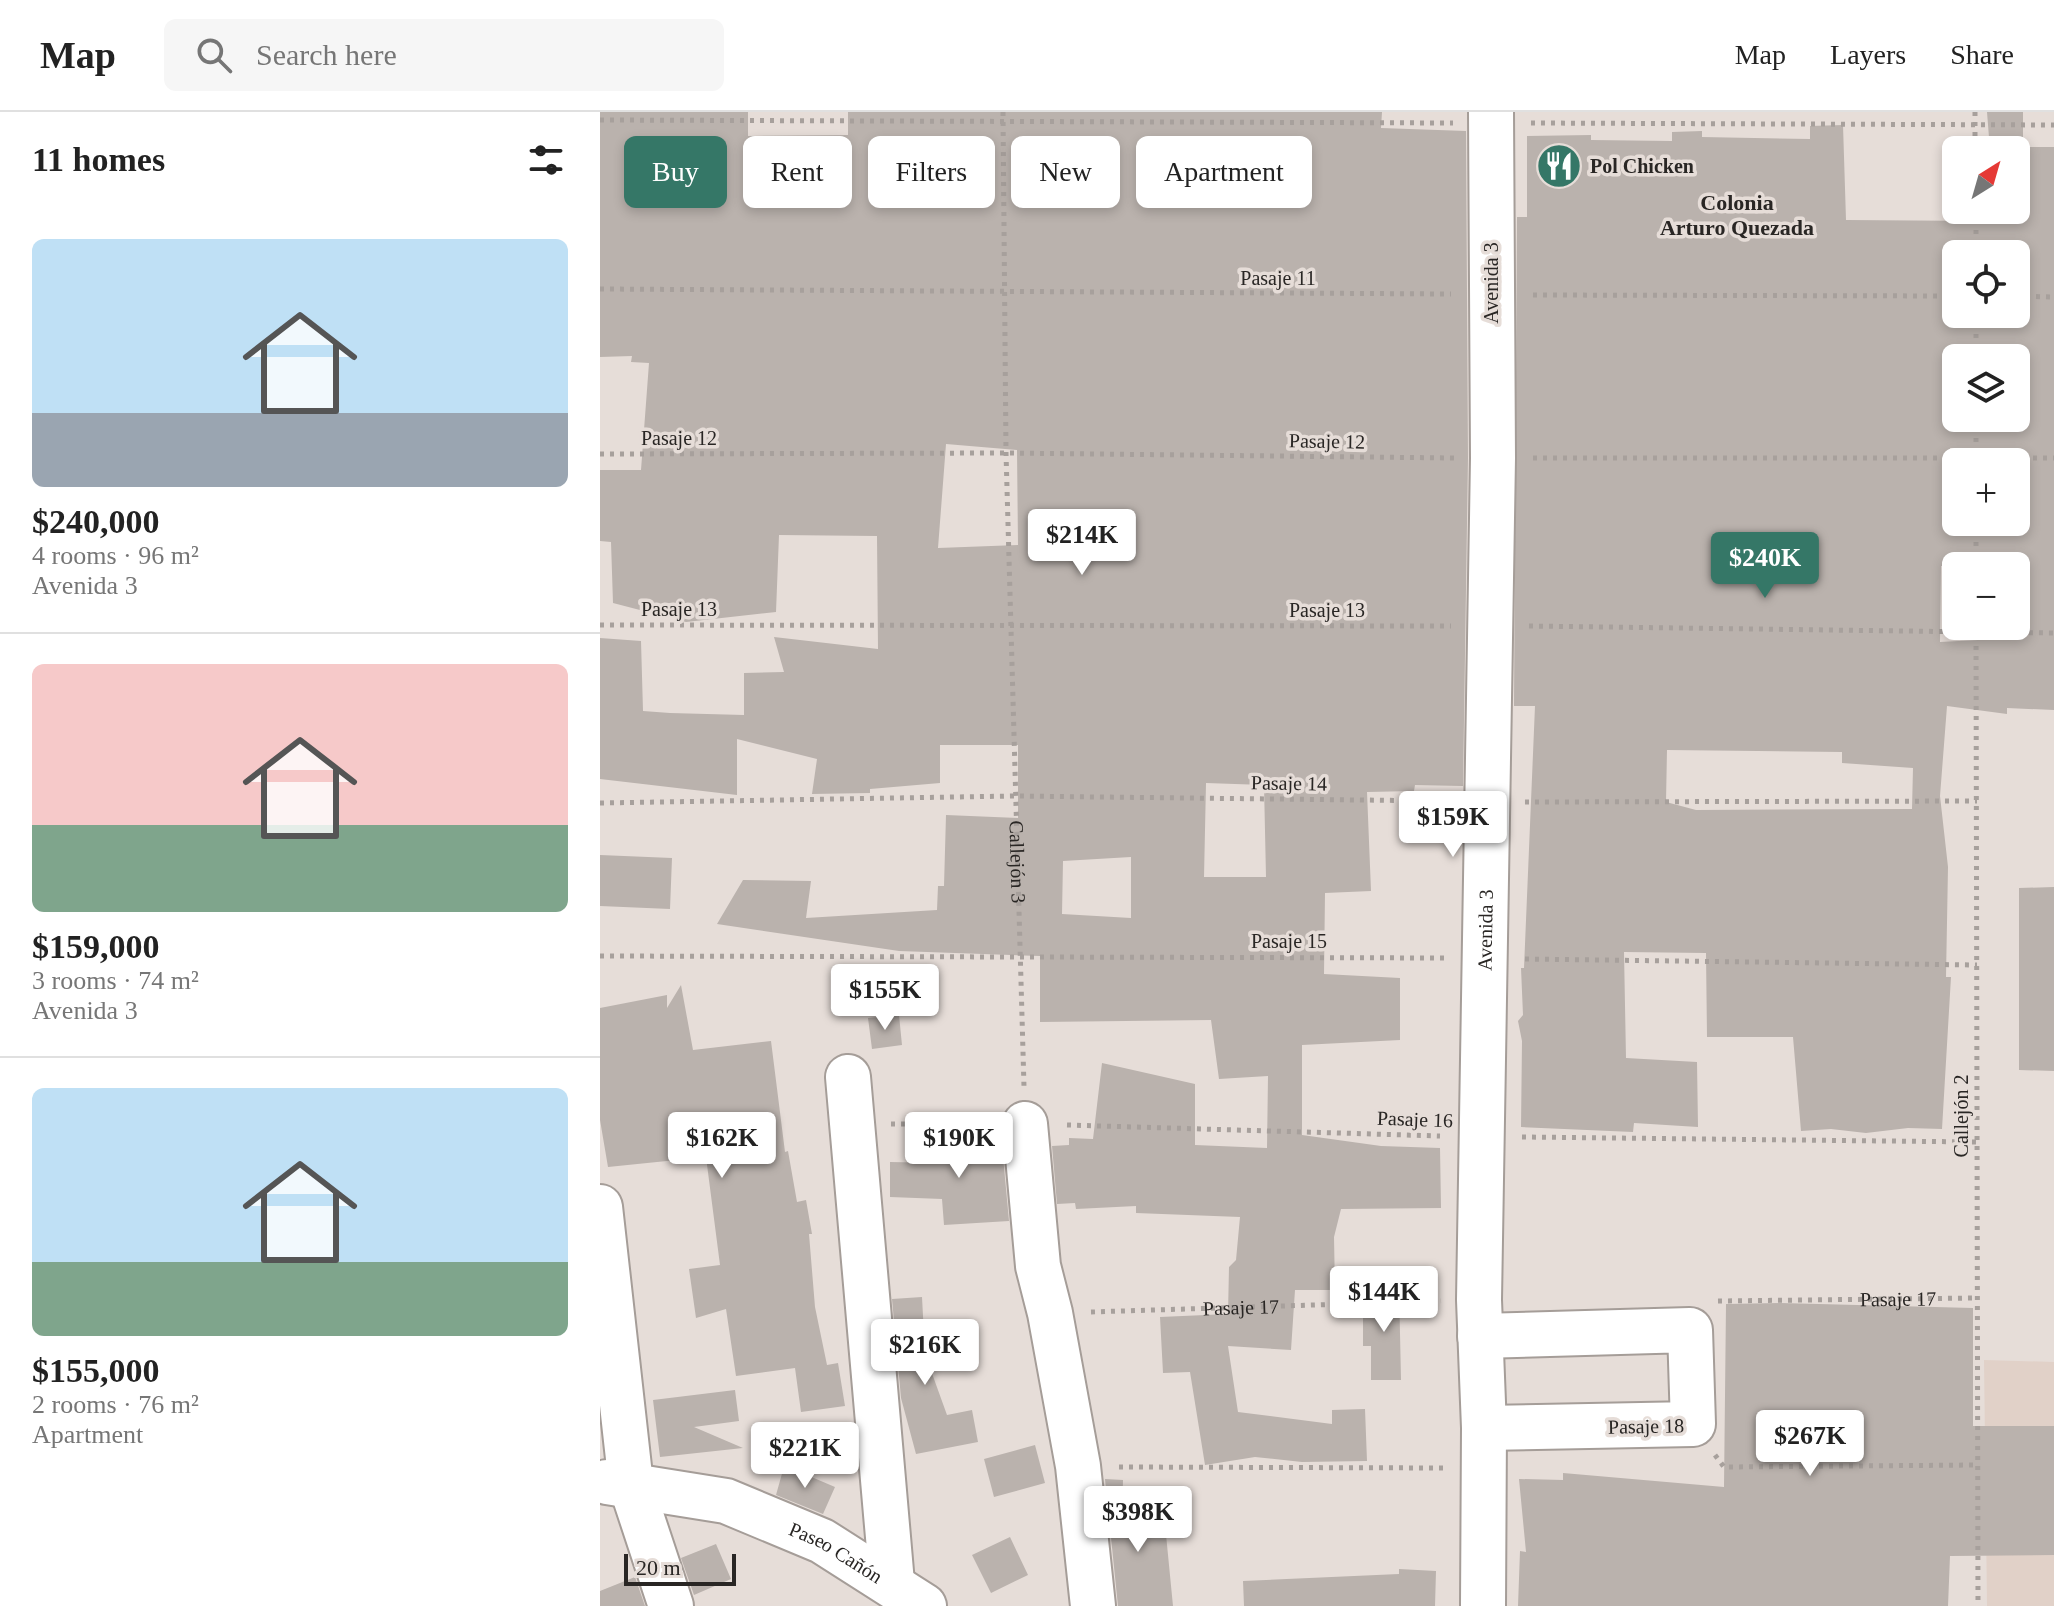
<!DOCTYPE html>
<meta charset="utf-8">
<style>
:root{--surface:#fff;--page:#f6f6f6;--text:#222;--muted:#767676;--line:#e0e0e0;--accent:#357767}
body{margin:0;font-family:Georgia,serif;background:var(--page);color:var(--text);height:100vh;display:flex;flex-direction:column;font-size:30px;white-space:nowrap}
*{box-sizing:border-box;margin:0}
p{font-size:26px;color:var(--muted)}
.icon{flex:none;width:44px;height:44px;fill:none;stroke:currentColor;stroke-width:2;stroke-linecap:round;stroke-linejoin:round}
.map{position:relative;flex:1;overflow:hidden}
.drawer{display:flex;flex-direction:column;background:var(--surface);width:600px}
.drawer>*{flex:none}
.banner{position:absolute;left:24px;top:24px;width:760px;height:72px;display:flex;gap:16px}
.needle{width:52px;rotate:37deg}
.controls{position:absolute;left:1342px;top:24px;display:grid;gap:16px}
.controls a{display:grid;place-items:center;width:88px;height:88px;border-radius:12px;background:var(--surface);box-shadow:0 4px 12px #0003;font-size:40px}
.scale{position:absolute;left:24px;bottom:20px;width:112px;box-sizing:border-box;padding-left:8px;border:4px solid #292624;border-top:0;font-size:22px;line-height:28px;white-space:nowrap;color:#292624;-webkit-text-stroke:6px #e6ddd8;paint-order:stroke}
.price{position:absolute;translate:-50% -68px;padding:0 18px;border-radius:8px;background:#fff;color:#222;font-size:26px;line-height:52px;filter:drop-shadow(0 2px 4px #0008)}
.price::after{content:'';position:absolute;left:50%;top:48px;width:24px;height:18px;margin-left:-12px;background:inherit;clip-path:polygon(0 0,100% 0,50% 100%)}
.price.selected{background:var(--accent);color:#fff}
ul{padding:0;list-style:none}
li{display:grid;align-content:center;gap:16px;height:424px;padding:0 32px}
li+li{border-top:2px solid var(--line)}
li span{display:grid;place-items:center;height:248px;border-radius:12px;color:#555}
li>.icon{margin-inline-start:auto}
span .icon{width:144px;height:144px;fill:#fffc;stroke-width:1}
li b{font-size:34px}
h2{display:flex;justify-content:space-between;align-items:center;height:96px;padding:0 32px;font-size:34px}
.chip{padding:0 28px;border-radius:12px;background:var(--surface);box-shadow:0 4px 12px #0003;font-size:28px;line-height:72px}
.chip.selected{background:var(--accent);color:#fff}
header{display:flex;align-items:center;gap:48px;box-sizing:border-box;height:112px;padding:0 40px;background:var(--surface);border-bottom:2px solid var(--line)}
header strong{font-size:38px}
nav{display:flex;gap:44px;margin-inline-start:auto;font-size:28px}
.search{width:560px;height:72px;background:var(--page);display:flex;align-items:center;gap:20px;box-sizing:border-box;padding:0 28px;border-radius:12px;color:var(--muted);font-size:30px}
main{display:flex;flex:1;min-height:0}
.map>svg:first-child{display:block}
.built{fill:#e1d1c8}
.building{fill:#bab2ad;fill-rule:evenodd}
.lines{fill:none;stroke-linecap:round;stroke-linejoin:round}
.minor-casing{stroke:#a59d98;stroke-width:48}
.path{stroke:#a7a09c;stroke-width:5;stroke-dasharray:4 6;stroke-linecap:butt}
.minor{stroke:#fff;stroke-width:44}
.labels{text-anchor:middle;stroke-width:7;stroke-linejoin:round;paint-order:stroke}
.poi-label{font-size:20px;font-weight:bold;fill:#292624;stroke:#e6ddd8;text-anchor:start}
.street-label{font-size:20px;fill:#292624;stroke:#e6ddd8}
.neighbourhood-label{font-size:22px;font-weight:bold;fill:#292624;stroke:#e6ddd8}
</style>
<header>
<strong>Map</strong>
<div class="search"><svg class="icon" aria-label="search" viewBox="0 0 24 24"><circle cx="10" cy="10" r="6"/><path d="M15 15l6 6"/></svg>Search here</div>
<nav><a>Map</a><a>Layers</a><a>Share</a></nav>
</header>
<main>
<section class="drawer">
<h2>11 homes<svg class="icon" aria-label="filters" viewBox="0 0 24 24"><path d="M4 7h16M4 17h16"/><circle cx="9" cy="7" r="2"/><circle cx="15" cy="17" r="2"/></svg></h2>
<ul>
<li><span style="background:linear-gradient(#bfe0f5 70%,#9aa5b1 0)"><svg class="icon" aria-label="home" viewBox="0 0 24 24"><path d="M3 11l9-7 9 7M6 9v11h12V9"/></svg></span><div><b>$240,000</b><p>4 rooms · 96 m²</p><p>Avenida 3</p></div></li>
<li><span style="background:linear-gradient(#f6c9c9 65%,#7fa58c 0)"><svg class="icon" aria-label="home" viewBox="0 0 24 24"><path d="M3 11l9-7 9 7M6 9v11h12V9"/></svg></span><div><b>$159,000</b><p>3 rooms · 74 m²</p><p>Avenida 3</p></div></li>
<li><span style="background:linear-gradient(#bfe0f5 70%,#7fa58c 0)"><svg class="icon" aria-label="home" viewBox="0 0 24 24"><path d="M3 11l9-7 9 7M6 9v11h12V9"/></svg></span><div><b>$155,000</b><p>2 rooms · 76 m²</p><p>Apartment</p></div></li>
</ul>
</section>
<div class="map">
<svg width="1454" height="1494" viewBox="0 0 1454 1494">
<rect width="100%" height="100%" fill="#e6ddd8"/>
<path class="built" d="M1384,1248l70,2v244h-67z"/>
<path class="building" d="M0,0h148v24l100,-1v-23h534l-1,16 85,3 2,327 -5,328 -48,-1 -1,6 -47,1 4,99 -46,2 -1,81 76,4v62l-98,5v90l79,11 59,2 1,60 -100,1 -7,28 1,53h-40l-4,60 -63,-4 10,66 94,12v-14l33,-1 2,52 -65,1 -47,-5 -50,8 -15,-93 -27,1 -3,-56 68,-3 1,-47 7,-7 4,-43 -104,-4v-7l-60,3 -1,-6 -18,1 -5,-58 17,-1v-7l24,1 9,-76 93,21v61l72,3 1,-72 -49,3 -8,-59 -171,2v-66l-141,-5 -182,-27 26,-44 68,1 -5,37 131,-8 1,-24h6l2,-71 72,3v-73h-78v38l-70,6v4l-58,1 5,-35 -80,-20v56l-137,-16v-141l41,3 2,70 27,2 74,2v-42l40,-1 -10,-35 104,12 -1,-113 -98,-1 -3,77 -90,10 -73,-19 -2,-61 -11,-1v-71h41l8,-107 -18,-1 1,-6 -32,1zM346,332l71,6 1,95 -80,3zM606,671l58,2 2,92h-62zM531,745v61l-69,-4 1,-53z
M1387,0h36v35h31v563l-47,-2v6l-60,-8 -7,90 8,71 -2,110h5l-9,152 -34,-1 -42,5 -35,-4 -30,2 -8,-94h-86l-1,-84 -82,-1 2,106 71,4 1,65 -64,-4 -1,9 -112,-5 1,-86 -4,-20 5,-6 -2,-47h3l11,-262h-21l3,-489h10v-81l64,-1v5l81,1v-9l30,-1v6l108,2v-13l33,-1 3,95 136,1 -1,-11h35v-60h-26zM1356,142h60v60h-60zM1356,246h60v60h-60zM1350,336l66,2v72h-67zM1341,454h75v72l-76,4zM1067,638l175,2v11l71,5 -1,41 -216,1 -30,-8z
M0,743l72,3 -2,51 -70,-3z
M1454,775v184l-35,-1v-182z
M81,873l12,65 78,-9 14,111 3,-1 9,51 9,-2 6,34h-3l6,73 12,58 11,-2 7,43 -44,6 -6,-44 -59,8 -10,-67 -30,9 -7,-49 31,-4 -14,-108 -98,10 -8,-47v-112l67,-13v13z
M299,903l3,30 -30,4 -4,-31z
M401,1023l8,86 -65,4 -2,-26 -52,-2v-35l50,1 -2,-24z
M772,1175h27l2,93h-30v-34h-8v-38h9z
M322,1185l3,57 22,61 25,-5 6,32 -62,12 -15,-56 -9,-99z
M1180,1191l193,5v118h81v129l-104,1 -2,50h-430l2,-55 6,1 -7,-73 44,1v-7l161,14 2,-183z
M135,1278l4,31 -45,6 49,21 -83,9 -7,-57z
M435,1333l10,38 -51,14 -10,-38z
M183,1358h12l40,17 -12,27 -47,-19z
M505,1367l18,1 -1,38 42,-4 9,92h-55z
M410,1425l18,38 -37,18 -19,-38z
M116,1432l15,35 -37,16 -13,-37z
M799,1457l37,2 -1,35h-191l-1,-25 156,-7z
M35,1465l10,29h-45v-15z"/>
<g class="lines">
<g class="minor-casing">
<g id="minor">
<path d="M248,965l44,506"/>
<path d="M425,1012l13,142 12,47 28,153 15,140"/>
<path d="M0,1095l31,278 40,121"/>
<path d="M880,1224l210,-6 3,94 -209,4"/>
<path id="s4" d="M7,1370l119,19 96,40 102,65"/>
<path id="s5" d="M883,1494l1,-178 -5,-128 14,-842 -2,-346"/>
</g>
</g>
<g class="path">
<path id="s1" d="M403,0l3,341 18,634"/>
<path d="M1375,0v38"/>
<path d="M0,8l853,3"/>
<path d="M931,11l523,2"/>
<path d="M1376,98v44"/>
<path d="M0,177l851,5"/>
<path d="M933,183l423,1"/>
<path d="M1416,184l38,1"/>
<path d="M1376,202v44"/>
<path d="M1376,306v44"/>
<path d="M0,342l406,-1 449,5"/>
<path d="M933,346h521"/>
<path d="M1376,410v44"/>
<path d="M0,513l851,1"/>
<path d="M929,514l525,7"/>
<path d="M1376,514l2,980"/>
<path d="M925,690l452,-1"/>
<path d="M0,691l414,-7 433,5"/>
<path d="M0,844l847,2"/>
<path d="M925,847l452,6"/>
<path d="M291,1012h94"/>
<path d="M467,1013l373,11"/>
<path d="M922,1025l455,5"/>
<path id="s2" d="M1118,1189l259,-3"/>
<path id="s3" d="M491,1200l350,-11"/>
<path d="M1115,1343l9,12 254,-2"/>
<path d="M519,1355l326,1"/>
</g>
<use href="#minor" class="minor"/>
</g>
<defs>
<g id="restaurant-disc" transform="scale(2.3)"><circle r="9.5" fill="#357767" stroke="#e6ddd8"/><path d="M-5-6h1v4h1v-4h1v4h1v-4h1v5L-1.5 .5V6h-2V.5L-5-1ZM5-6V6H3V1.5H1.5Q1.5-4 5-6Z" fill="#fff"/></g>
</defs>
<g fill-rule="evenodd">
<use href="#restaurant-disc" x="959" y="54"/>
</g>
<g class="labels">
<g class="poi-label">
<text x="990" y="61">Pol Chicken</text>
</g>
<g class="street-label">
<text x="678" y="173">Pasaje 11</text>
<text transform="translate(891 171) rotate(-90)" y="7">Avenida 3</text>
<text x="79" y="333">Pasaje 12</text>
<text transform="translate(727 329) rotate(1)" y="7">Pasaje 12</text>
<text x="79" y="504">Pasaje 13</text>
<text x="727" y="505">Pasaje 13</text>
<text transform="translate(689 671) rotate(1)" y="7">Pasaje 14</text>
<text dy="7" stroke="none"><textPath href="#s1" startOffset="750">Callejón 3</textPath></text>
<text dy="7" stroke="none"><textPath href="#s5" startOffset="676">Avenida 3</textPath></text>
<text x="689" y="836">Pasaje 15</text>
<text transform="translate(1361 1004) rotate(-90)" y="7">Callejón 2</text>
<text transform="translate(815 1007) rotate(2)" y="7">Pasaje 16</text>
<text dy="7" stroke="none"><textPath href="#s2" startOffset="180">Pasaje 17</textPath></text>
<text dy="7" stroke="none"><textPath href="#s3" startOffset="150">Pasaje 17</textPath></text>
<text transform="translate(1046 1314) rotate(-1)" y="7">Pasaje 18</text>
<text dy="7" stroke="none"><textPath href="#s4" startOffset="242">Paseo Cañón</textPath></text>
</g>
<g class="neighbourhood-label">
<text x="1137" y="98">Colonia<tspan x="1137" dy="25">Arturo Quezada</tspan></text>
</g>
</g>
</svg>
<div class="controls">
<a><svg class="needle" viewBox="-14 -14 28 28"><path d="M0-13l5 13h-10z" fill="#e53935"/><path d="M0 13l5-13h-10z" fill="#767676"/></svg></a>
<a><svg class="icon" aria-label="locate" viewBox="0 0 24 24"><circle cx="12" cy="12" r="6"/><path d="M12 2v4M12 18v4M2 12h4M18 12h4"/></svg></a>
<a><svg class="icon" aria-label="layers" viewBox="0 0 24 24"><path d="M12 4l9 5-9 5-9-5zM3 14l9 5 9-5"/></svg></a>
<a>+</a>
<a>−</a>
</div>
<div class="scale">20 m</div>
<b class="price" style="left:482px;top:465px">$214K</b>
<b class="price selected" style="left:1165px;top:488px">$240K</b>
<b class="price" style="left:853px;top:747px">$159K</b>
<b class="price" style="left:285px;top:920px">$155K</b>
<b class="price" style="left:122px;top:1068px">$162K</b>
<b class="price" style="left:359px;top:1068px">$190K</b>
<b class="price" style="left:784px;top:1222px">$144K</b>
<b class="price" style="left:325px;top:1275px">$216K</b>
<b class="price" style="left:1210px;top:1366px">$267K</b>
<b class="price" style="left:205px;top:1378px">$221K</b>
<b class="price" style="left:538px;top:1442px">$398K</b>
<div class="banner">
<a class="chip selected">Buy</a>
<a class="chip">Rent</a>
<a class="chip">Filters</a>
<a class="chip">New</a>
<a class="chip">Apartment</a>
</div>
</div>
</main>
